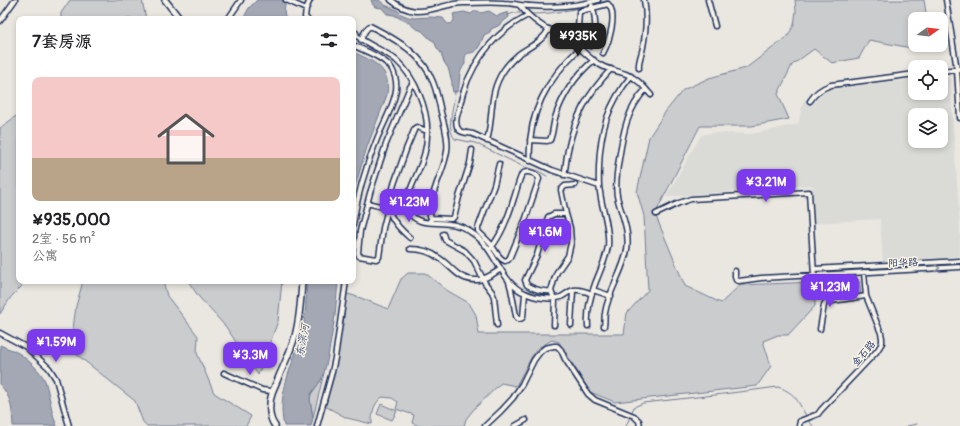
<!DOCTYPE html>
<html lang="zh">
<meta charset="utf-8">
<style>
:root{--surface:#fff;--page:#f2f2f2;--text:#202124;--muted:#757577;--accent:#7c3aed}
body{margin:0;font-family:Pangolin,"LXGW WenKai TC",sans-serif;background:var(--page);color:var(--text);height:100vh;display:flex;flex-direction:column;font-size:15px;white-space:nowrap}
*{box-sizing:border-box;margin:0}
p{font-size:13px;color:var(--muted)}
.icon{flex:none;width:22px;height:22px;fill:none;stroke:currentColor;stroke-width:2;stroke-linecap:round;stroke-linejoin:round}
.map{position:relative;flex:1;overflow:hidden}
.drawer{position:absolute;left:16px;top:16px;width:340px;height:268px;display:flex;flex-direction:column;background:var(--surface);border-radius:8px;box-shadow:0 2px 6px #0003}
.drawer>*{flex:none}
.needle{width:26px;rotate:76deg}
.fabs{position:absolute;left:908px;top:12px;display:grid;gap:8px}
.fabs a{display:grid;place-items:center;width:40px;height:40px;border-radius:8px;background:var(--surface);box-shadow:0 2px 6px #0003;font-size:20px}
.price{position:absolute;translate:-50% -34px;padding:0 9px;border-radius:8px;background:var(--accent);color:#fff;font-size:13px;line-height:26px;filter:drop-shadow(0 1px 2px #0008)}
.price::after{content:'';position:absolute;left:50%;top:24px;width:12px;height:9px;margin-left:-6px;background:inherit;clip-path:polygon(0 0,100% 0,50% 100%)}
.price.active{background:#222;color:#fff}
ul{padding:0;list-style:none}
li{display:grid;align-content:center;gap:8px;height:212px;padding:0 16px}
li span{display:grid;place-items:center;height:124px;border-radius:8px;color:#555}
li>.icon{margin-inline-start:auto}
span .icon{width:72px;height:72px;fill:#fffc;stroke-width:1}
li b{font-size:17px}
h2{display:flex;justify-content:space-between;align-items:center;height:48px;padding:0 16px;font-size:17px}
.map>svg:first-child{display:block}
.built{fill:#dadad6;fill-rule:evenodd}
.green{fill:#cbcccd;stroke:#737e96}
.water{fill:#a3a8b4;stroke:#6d7892}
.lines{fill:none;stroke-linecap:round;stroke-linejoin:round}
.stream{stroke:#6d7892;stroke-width:1}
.minor-casing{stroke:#1b2f5e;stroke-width:7}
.tertiary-casing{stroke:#1b2f5e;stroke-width:8}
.minor{stroke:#f7f3e8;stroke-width:4}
.tertiary{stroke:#f7f3e8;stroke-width:5}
.oneway{stroke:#8991a3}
.labels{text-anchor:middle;stroke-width:3;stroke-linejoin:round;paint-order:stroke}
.street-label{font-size:10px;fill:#1b2f5e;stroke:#f7f3e8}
.water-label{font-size:11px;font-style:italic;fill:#445378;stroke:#f7f3e8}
</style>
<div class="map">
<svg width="960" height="426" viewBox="0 0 960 426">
<rect width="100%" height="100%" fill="#eae7e0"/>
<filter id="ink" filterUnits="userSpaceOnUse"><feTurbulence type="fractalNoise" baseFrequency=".025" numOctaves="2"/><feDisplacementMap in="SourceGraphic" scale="8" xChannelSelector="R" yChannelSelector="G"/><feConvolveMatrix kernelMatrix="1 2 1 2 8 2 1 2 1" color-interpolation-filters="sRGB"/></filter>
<g filter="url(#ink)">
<path class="built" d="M946,75l4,4 10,148v28l-4,2 -73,4 -3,-42 -65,4 -3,-38 -146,12 34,-60 5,-3 7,-1 40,1 46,-10 6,-25 9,5 9,-10 5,-3 8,-3 80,-9v14h26v-17zM915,115h26v26h-26z"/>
<path class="green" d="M70,0h72l4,19h-85v-6z
M795,0h129l3,19h-12v26h16v3l-4,3 -58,-11 -10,18 -27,5 -18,-14 -22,16 -14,29 11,25 -37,7h-52l-45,88 30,72 36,17 19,-18 75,-3v24l-27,29h-10l-15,6 8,25 -14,20 -142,16 -25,-10 -31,-50 -7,-2 -14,8 -6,8 -16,30 -15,-3 -27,26 -8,10 -2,7h-45l-7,-3 2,-8 -18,-6 2,-7 -6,-4 -10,-1c-9,8 -10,15 -10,27l-25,-6 -22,-12 12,-59 8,-54 16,5 27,11 13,-30 7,-6h17l23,18 21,12 7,12 3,19h145l3,-21 21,-23 -4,-74 -7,-24 12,-55 17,-26 17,-21 26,-12 37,-10 41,-31 7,-12 2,-14z
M19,114v167h4l-3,3 2,2 -11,11 -11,17v-186z
M855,278l4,3 2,14 -13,2 -1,-6 -15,3 -2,-2 -1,-9 2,-2z
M83,281h80l4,15 31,40 -1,17 17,40 37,23 -5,10h-99l-4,-4 -8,-21 -59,-47 -4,-18 4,-30z
M188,281h94l-4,40 -20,54 -32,-48 -27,-30z
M323,377l-10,41 -3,-19 1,-5z
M381,404l16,7 -5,9 -15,-6z"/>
<path class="water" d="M257,0h31c-4,6 -5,12 -2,19h-43l6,-11z
M371,0h8l6,5 12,5 4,4 7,3 6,1 16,-1 13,1 2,3 3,3c6,0 7,-5 5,-10l11,-2 7,2 4,-3h3l3,2 8,-2 8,5 11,-4 1,5 -11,9 -7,3 -1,3 -6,3c-2,5 -3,9 -6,13 -7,10 -14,-1 -13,16 -9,11 -3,17 -8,28h-4l-1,-5v-5l-4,-14 -4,-6 -3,-9 -4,-5 -3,-7 -4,-2 -8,-8 -7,-3 -7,-6 -7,-3 -7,-4 -7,-1 -5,-6 -7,-1 -2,-2z
M353,52c20,9 39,16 34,43l-20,52 -14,46z
M307,281h31l-3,35 -7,41 -5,20 -12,17 -1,5 3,19 -2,8h-27c-8,-34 10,-62 18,-93 4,-17 4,-35 5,-52z
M0,345c6,3 14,5 20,9 8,6 21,17 25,27 5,15 6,31 12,45h-44c-1,-16 -1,-29 -13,-41z"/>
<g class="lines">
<path class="stream" d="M595,4l14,-4
M532,14c19,0 38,-4 57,-8
M508,15l6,-2h7
M455,91c0,14 -10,36 0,48l20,4 47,23 16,5 9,5
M631,414l3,-7 9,-4 72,-8 63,-8c20,7 19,15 29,30
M808,420l5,6
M626,426l4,-9
M907,426l10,-2"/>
<g class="minor-casing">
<path id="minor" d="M286,0l20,9
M391,0c7,6 15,10 25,11 16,1 31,-8 48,-8 13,0 27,-1 40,0 9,0 18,3 27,3 21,2 47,0 67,-6
M708,0l7,26
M946,0l11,70 3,48
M519,5c7,8 15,16 25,22 9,5 19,8 27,14 11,8 19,19 31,25 8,4 16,5 24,8 11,4 18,13 25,21
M528,15c-37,19 -61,53 -69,94 -2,5 -5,16 0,21 2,3 10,3 14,4l79,36 47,16
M228,19l13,-19
M307,19l-2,-2 1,-8 4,-9
M0,21l15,-21
M353,31l3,2 1,3 -4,1
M357,36c12,10 27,14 39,24 19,17 33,50 31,76 0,13 -4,25 -10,38 -4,10 -13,25 -8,37 7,16 28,10 41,13 8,1 16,4 22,9 24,15 28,50 53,60 10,5 26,7 36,4 4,-2 8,-6 13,-7 6,-1 13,2 18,4
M575,37l3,-9 1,-16 2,-1 27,-7c10,10 1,38 -5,49
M361,40c2,-5 4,-11 9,-14l4,2c25,13 49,27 59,54 4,10 6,20 8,30 3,13 8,26 6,39 -2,15 -9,27 -13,41 -2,7 -3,14 -4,21v3l2,2 -3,4
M353,45c12,6 32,13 39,24 3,6 5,14 4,21 -2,16 -13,34 -19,49 -11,27 -20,57 -24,86
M590,46c6,-13 7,-26 2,-40
M639,68c-1,-7 3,-14 4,-21 3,-16 4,-32 1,-47
M941,71l19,-2
M413,83l-3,4 -24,57 -16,49 -10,38 -2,22 1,3 17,3 3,-2 4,-29 11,-44 13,-37 8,-19 2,-1 10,4
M810,101c5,-8 12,-13 21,-16l84,-11
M530,140l17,1 3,-1c3,-7 3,-15 5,-22 7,-22 21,-43 39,-58
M487,141c7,-26 1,-48 17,-71 4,-6 9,-11 15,-16 10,-7 24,-13 30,-25
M530,161c-3,-47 17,-82 50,-113
M564,175c2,-8 2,-16 4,-25 7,-34 19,-55 43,-81
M367,203l21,5c4,13 12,21 22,30
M656,214l23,-11 12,-4 118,-7 5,83
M432,218l19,1 3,-2 5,-20 11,-34 2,-13
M443,234l2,6 20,11 9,10 11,22 7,9 2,5 3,28
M410,249c11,0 20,2 29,9 14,9 19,23 39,22 8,-1 17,-7 23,-11
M489,250c12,-13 20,-35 25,-52 3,-8 4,-16 8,-24 5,-4 15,-1 17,5l-13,39 -16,39 -2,3 -3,1c-7,-3 -9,-10 -13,-15 -4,-6 -10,-10 -14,-15v-3l16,-43 5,-21
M814,269l146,-8
M735,271v6l1,3 3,1 22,-3 199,-11
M827,274c0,11 -1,17 5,27l34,-5
M509,282l2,7 5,27c1,3 3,4 6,2l1,-1 2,-23
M593,290l18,6
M551,291c-8,1 -17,-2 -24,-6l-2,-5 12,-25 11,-38 6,-3h12
M554,325l1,-24 -4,-10 4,-14 2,-5 11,-16 3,-13 -1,-15 -4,-14 -5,-24 4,-4 10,-1
M571,325l2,-34
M588,326c-1,-15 2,-29 7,-42 5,-13 11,-25 13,-38 2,-19 -6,-36 -8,-54 -2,-8 -1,-17 -1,-25 1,-36 9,-63 32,-91
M604,326c1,-4 0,-9 1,-13 3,-21 18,-41 22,-63 3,-20 -6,-36 -10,-54 -2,-12 0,-25 2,-37 4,-26 8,-50 27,-70
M820,329l4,-24 5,-10
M0,333l26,14 23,21 7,11 13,47
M224,373l38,17 10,1
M317,426l15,-54 3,-14 11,-77
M485,426l16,-15 12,-13 9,-14 12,-24 6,-8 5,-4 9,-2h3l4,4 4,9 23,35 7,6 39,16 5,5 1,5
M515,426l11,-6
M799,426l1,-5 18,-7 3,-4 56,-59 5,-8v-5l-1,-5 -15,-37 -2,-24"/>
</g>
<g class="tertiary-casing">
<path id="tertiary" d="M165,0l15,19
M275,426c-7,-9 -6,-23 -3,-33 2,-6 5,-11 7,-17 6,-13 12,-26 16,-40 5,-18 6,-37 7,-55"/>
</g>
<use href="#minor" class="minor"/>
<use href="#tertiary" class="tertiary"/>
</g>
<defs><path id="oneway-chevron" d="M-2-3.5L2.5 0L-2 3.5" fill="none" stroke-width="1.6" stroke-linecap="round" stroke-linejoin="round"/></defs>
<use class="oneway" href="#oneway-chevron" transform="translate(937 268) rotate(-3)"/>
</g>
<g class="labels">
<g class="street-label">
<text transform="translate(903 262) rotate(-3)" y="4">阳华路</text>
<text transform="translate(863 353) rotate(-49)" y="4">金石路</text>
</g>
<g class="water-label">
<text transform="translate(302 340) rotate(-80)" y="4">东深河</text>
</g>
</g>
</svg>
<div class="fabs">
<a><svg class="needle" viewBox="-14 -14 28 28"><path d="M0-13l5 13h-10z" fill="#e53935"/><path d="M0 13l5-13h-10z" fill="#757577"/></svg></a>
<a><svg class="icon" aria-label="locate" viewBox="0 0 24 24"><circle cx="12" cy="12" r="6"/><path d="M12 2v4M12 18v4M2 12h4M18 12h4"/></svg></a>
<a><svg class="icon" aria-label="layers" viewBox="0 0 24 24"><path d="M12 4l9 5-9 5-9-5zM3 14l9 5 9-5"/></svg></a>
</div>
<b class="price active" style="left:578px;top:57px">¥935K</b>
<b class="price" style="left:766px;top:203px">¥3.21M</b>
<b class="price" style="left:409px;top:223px">¥1.23M</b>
<b class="price" style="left:545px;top:253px">¥1.6M</b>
<b class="price" style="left:830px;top:308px">¥1.23M</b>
<b class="price" style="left:56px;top:363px">¥1.59M</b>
<b class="price" style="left:250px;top:376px">¥3.3M</b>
<section class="drawer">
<h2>7套房源<svg class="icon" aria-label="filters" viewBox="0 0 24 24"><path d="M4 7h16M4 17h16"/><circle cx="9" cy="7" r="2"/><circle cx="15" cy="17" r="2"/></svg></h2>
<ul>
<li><span style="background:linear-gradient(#f6c9c9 65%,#b9a48a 0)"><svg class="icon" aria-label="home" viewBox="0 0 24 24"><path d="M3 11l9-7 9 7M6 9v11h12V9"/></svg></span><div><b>¥935,000</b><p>2室 · 56 m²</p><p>公寓</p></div></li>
</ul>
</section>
</div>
